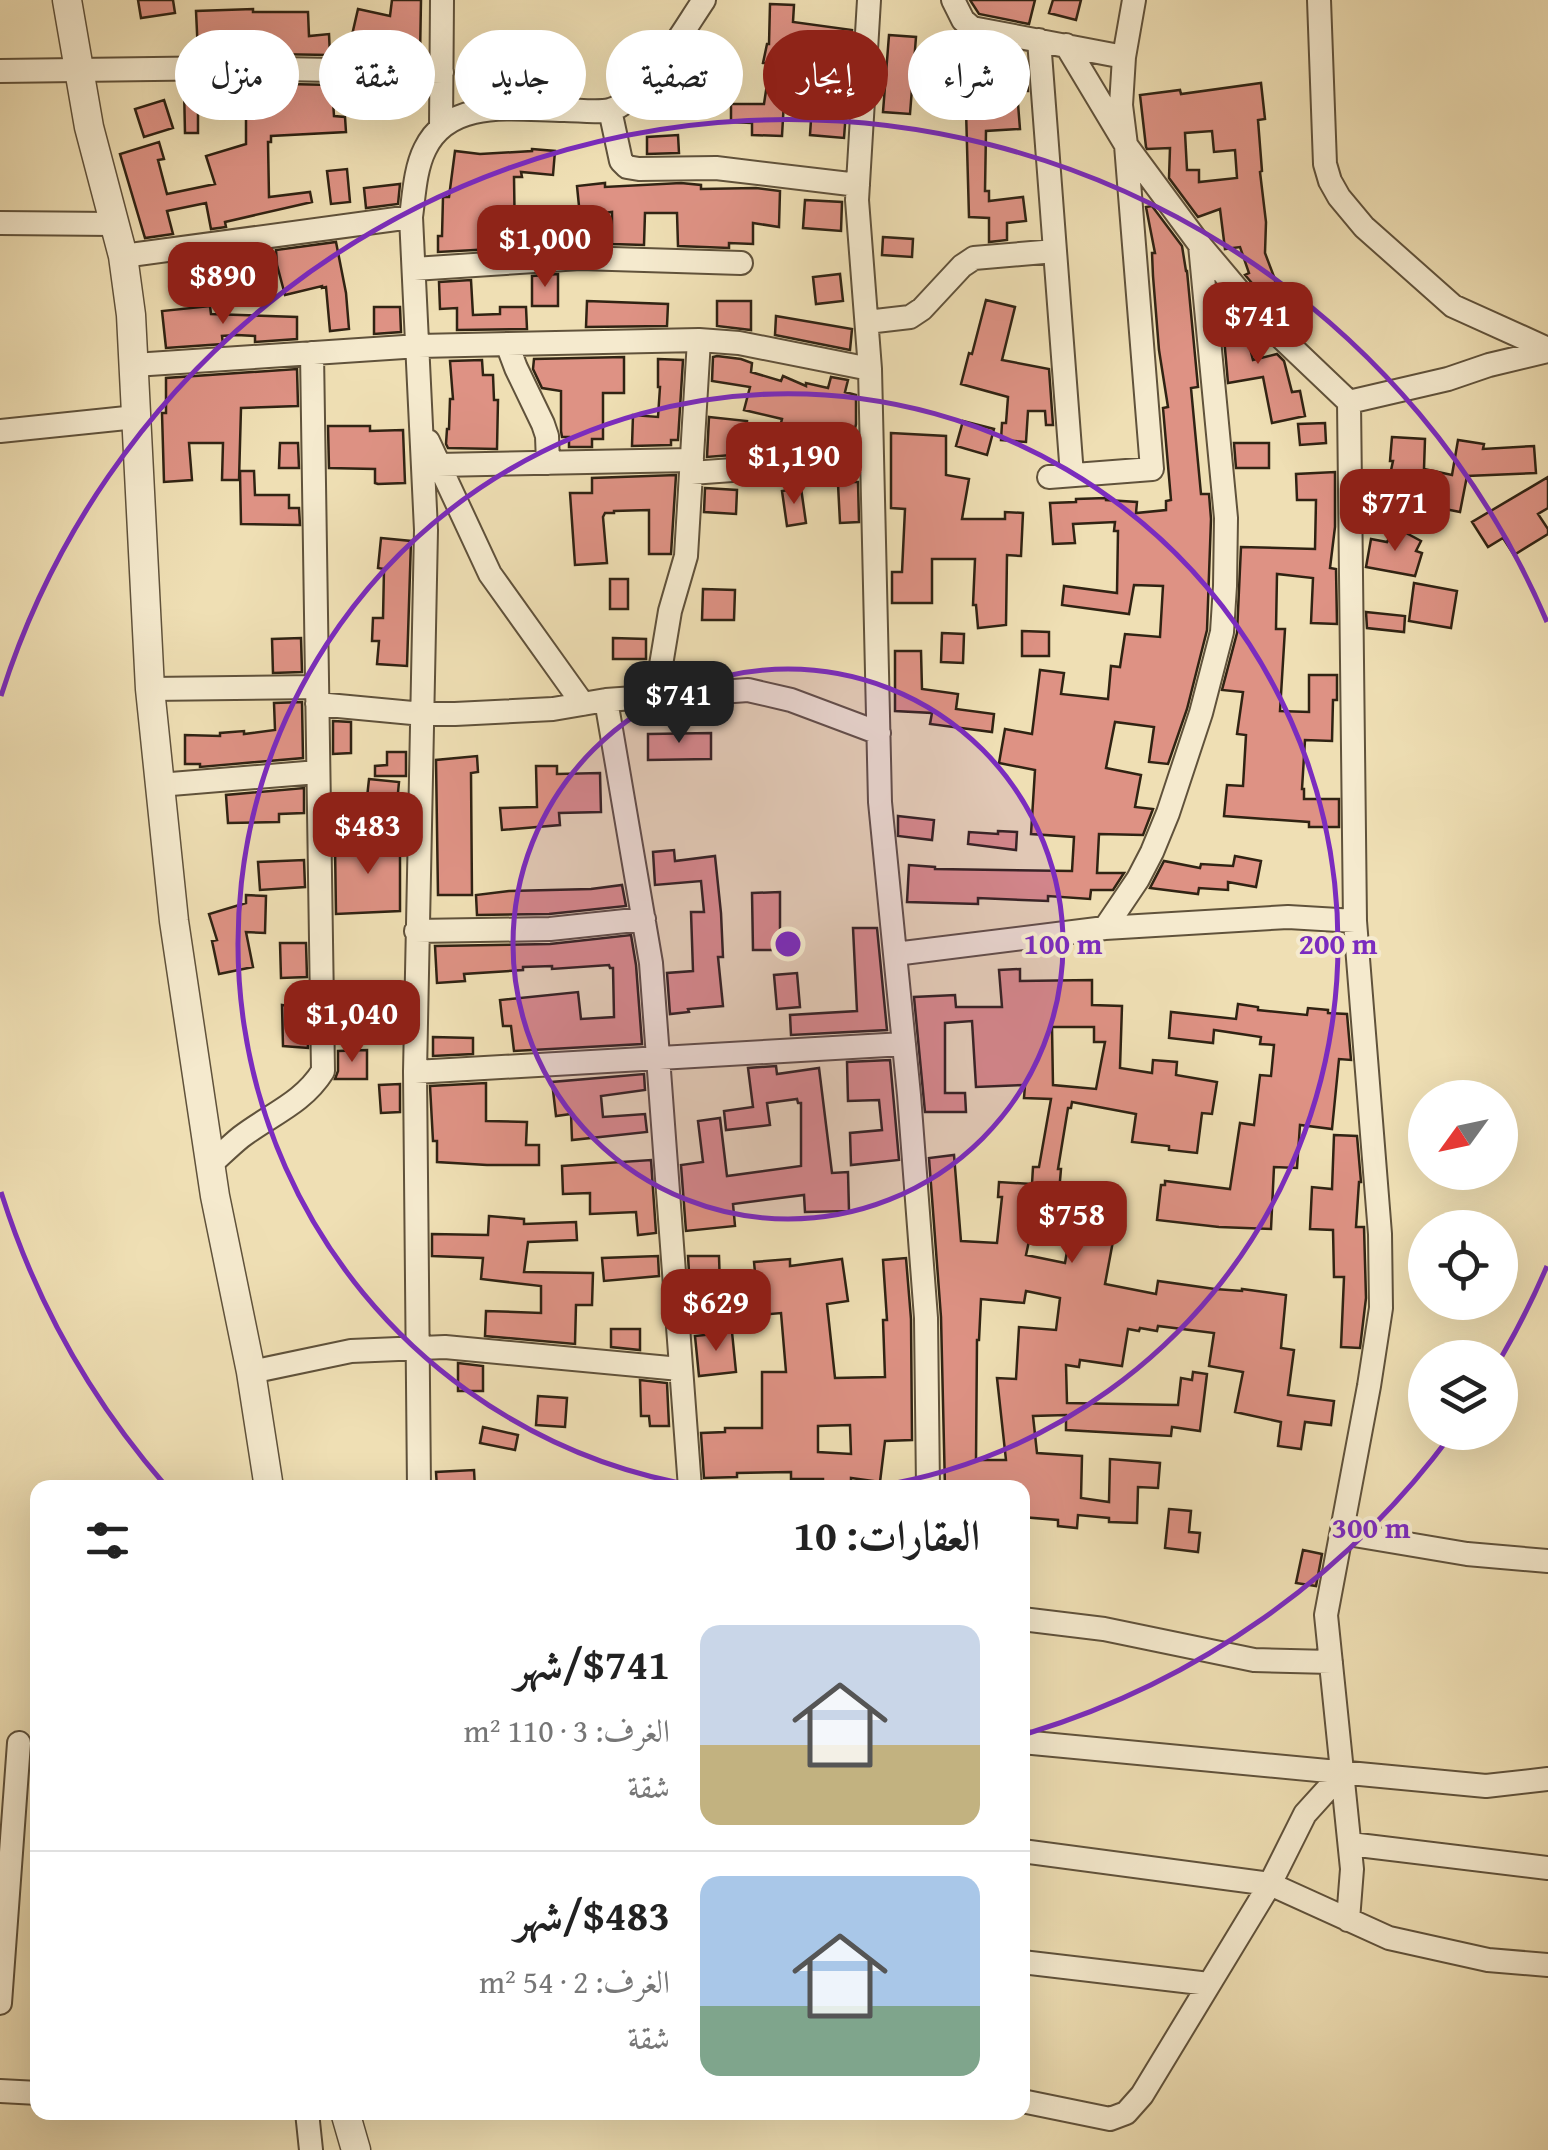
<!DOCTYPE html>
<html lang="ar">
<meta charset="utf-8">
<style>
:root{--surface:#fff;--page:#f2f2f2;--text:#222;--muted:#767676;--line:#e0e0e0;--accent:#8f2418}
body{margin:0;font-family:"Gentium Book Plus",Amiri,serif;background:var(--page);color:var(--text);direction:rtl;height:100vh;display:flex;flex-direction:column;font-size:38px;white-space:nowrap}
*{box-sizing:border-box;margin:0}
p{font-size:32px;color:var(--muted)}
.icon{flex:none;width:55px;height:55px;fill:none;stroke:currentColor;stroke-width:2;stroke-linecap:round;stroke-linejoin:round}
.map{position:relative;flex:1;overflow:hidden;direction:ltr}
.sheet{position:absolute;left:30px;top:1480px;width:1000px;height:640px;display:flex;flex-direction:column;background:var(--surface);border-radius:20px;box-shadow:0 10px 40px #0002;direction:rtl}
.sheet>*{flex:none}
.top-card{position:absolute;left:30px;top:30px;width:1000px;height:90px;direction:rtl;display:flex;gap:20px}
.needle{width:65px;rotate:237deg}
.tools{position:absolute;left:1408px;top:1080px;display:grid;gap:20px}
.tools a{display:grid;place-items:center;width:110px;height:110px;border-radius:50%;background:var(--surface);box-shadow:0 10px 40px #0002;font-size:50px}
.price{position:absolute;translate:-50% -85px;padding:0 22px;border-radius:20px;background:var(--accent);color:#fff;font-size:32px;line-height:65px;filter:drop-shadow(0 2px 5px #0008)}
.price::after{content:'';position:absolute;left:50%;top:60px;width:30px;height:22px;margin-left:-15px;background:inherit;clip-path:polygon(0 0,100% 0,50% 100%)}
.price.on{background:#222;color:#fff}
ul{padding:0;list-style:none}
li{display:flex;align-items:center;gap:30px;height:250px;padding:0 50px}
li+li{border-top:2px solid var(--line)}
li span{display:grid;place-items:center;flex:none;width:280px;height:200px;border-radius:20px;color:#555}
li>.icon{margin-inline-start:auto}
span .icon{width:120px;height:120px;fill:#fffc;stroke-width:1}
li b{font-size:42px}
h2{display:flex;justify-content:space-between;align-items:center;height:120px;padding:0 50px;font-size:42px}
.chip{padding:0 35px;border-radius:45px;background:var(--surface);box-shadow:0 10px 40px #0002;font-size:35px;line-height:90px}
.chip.on{background:var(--accent);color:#fff}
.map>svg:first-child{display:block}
.building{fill:#de9284;stroke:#302313;stroke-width:2.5;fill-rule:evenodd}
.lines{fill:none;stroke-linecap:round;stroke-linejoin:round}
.minor-casing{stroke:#60523b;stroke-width:26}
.tertiary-casing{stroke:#60523b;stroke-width:31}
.minor{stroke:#f5eace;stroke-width:22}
.tertiary{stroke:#f5eace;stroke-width:28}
.ring{fill:none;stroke:#7b2cbf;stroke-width:5}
.centre{fill:#7b2cbf;stroke:#f5eace;stroke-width:5}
.ring-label{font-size:30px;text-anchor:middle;font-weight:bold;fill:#7b2cbf;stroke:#f5eace;stroke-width:8;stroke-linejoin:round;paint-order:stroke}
</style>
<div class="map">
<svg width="1548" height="2150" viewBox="0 0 1548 2150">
<rect width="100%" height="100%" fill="#efdfb4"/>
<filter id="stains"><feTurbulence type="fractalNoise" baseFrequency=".002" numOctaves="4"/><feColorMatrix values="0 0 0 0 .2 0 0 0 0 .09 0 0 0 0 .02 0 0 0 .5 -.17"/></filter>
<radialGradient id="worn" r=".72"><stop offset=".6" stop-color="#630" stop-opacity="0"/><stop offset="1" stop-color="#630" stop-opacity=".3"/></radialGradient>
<path class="building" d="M138,0h35l2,13 -34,5z
M392,0h29l-1,57 -31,-1v-12l-37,-9 6,-26 32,7z
M970,0h65l-6,24 -50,-10z
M1053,0h28l-5,20 -27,-7z
M770,4l24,1 -1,17 59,8 -8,108 -34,-3 2,-30 -28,-4 -2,35 -30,-1v-12l-21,-1v-18h33l3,-20 43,5 6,-41 -30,-3 -4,21 -19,-3 4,-19h2z
M253,9v3h55l1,24 20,-2 1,21 -132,-2 -2,-42z
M889,35l27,2 -6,77 -27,-2z
M959,49l24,1v11l43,2 2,28h-11l3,38 -34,2 -1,60h4v10l34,-4 3,24 -19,2v17l-18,2v-24l-20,-1 -3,-107h-2v-28h-6z
M246,83l86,2 2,31 11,1 1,15 -75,4v6h-3l1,55 41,-5 2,10 -87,20 1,5 -15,2 -5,-26 -39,8 6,23 -28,4 -25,-84 39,-12 5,17 -6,1 9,34 48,-10 -9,-28 40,-12z
M1261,83l4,36 -7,1 4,51 -2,1 6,50 -1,31 11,29 -4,2 13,33 -3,1 -37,-43 4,-2 -9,-26 -15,2 -5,-40 -22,8 -29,-39 1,-30 -23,1 -1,-2 -6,-52 40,-5 1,4zM1212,131l2,21 21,-2 2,28 -38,4v-12h-12l-2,-37z
M184,87h14v46h-13z
M164,100l9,28 -29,9 -9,-28z
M678,135l1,18 -32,1v-17z
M532,149l23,2 -2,24 -32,-3 1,5h-8l1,66h-22v6l-55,3v-16h4l1,-39h6l6,-46 25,3 52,-3z
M347,169l3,33 -19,2 -4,-33z
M605,183v4l76,-4 20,2v4l55,-1 24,3 -1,36 -26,-4v21l-24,-1v5l-51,-2 -1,-33h-32l-1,32 -32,-1v-32l-32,4 -3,-30z
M400,184l-2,20 -32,4 -2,-20z
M805,200l37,2 -1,29 -38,-3z
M1152,206l30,40 4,25h1l11,116 -7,1 10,106h8l2,25 -4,111 -20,79 -19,55 -19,-2 5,-35 -39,-5 -9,46 35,7 -6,32 18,2 -10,26 -44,-1 -2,39h27l-11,17h-22l-1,9 -42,-3v5l-70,-3v6l-71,-2 2,-37 26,2v2l137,2 2,-34 -43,-3 4,-64 -36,-7 6,-34 27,5 8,-64 24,3 -3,21 47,5 3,-33 9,1 5,-33 35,3 3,-51 -29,-1 -5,29 -67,-9 2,-19 53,7 1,-62h-4l1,-9 -42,2 2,19 -22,1 -3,-41 26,-1v-3l30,-1v2l31,2 -1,11 30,-3v-9l5,-1 -8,-92 5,-1 -9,-57 -6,-74 -1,-23h3l-9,-46z
M578,220l2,23 -24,2 -2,-23z
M883,237l30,2 -1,18 -30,-2z
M336,242l10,51 3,36 -19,2 -4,-44 -4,1v-2l-37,9 -8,-30 -1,-15z
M558,274v32h-26v-30z
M840,274l3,27 -27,3 -3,-27z
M471,280l2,35 27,-1v-7h26l1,22 -70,1v-22l-17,1 -1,-27z
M1220,291l32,39 -6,2 7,28 24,-6 7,7 8,31 8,-1 5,25 -33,7 -9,-46 -35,6z
M986,300l29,7 -13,53 47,9 4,56h-7l-1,-14h-17l-2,31 -25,-2 1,-17h4l2,-26 -47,-13 8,-31 3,1z
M587,301l81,3 -1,22 -81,1z
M717,301h34v29l-34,-4z
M210,306l1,8 86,3v22l-42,3v-6l-18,-1 -15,1 1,8 -57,4 -4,-37z
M374,307h26l1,25 -27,2z
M776,316l76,13 -2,21 -75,-15z
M717,356l24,3 11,4 -1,9 30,9 2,-5 23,10v-3l22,5 3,-11 17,3 -3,12 11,3v29l-3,14 -43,-9 -4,21 -24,1 5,-26 -6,-2 1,-4 -38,-9 6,-23 -38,-6 1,-24z
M624,357v36h-21v46h-11v8h-23v-10h-7l-1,-6v-40l-19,-3 -9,-19 1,-10z
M658,359l25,1 -5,80h-7v5l-39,1 1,-31 25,2 2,-30h-2z
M482,360l1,15h10l1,25h4l-1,49 -49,-1 -2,-4 1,-15h2l1,-30h3l-3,-38z
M297,369l1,37 -57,2 -2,72h-17l1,-37h-34l3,37 -28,2 -2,-69h4v-35z
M709,417l38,4 -3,33 -37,3z
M963,421l31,8 -7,26 -31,-9z
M1325,423l1,20 -26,2 -2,-21z
M328,426h42v5l33,-1 2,53 -27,1 -3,-1v-14l-46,-1z
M891,433l55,3v39l23,4 -7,40h43v-7l18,1 -2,43 -14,-1 -1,70 -28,3 -2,-23h-3l2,-46h-43v44h-40v-31h10l3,-63 -14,-1z
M1392,437l33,2 -1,30 28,6 6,-35 26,4 -1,5 51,-3 2,27 -69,3 -7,36 -20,-4 1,-8 -54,-11 6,-28h-3z
M280,443h18l1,25h-20z
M1234,443h35v25h-33z
M240,471h14l1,24h34v13h10l1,17 -59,-1z
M1335,472v55l-5,41 6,1 1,55 -26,-1 2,-45 -36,-4 -1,55h9l-5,82 29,1v-37h28v25h-4l-1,41 -27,-1 -3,49h2v10h35v28h-30v-5l-85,-6 3,-31 16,1 3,-51 -9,-1 6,-42 -21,-2 15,-57 4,-86 74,2 1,-49h-19l-1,-26z
M676,475l-5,79h-22v-44l-35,1v2h-9l-2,4 4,46 -32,2 -5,-72h22v-15z
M1548,477v31l-10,6 10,15v5l-34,21 -11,-17 -15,9 -16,-25z
M847,482h11l1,40 -19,1 -2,-39z
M705,488l32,2 -1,24 -32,-2z
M801,488l5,35 -19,3 -5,-35z
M1395,527l26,14 -5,10 6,2 -7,23 -49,-9 5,-28 16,3z
M381,538l30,3 -4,125 -30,-2 2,-23h-7l1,-23h10l1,-49 -6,-1z
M610,579h18v30h-18z
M1414,583l43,8 -6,37 -42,-7z
M703,589l32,1 -1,30h-32z
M1366,612l39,4 -1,16 -37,-4z
M1022,631l27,1v24h-27z
M942,633l22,1 -1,29 -22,-1z
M301,638l1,34 -29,1 -1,-34z
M613,638l33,1v20h-33z
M895,651h26l1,38 36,5 -2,15 38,5 -2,18 -62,-8 2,-11 -37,-2z
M302,702l1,56 -103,9v-3h-15v-29l35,1v-3l24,-2v3l31,-4 -1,-27z
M333,721l18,1v31l-18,1z
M711,733v26l-63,1v-26z
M387,752h19v24h-31v-10l12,-1z
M477,756l1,16 -7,1 1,122h-34l-2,-135z
M536,766h21v8l43,-1 1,39 -42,1 1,12 -58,5 -2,-22 37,-1z
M369,779l30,3 -2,21h-7l-3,22h-23z
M304,788v25l-25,1v8l-51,1 -2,-28z
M898,816l36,4 -2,20 -34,-4z
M998,831l19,1 -1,18 -48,-6 1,-12 29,2z
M400,838v73l-64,3 -1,-68 44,-3v-4z
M674,850l1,11 40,-5 6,57 2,44h-5l5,49 -35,3 1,3 -19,2 -3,-41 26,-2 -2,-59h13l-3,-31 -46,4 -2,-33z
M1235,856l26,5 -5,26 -28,-5v8l-29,-2 -1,6 -48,-6 14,-27 36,7 1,-4 32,2z
M304,860l1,27 -45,3 -2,-28z
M622,885l4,21 -77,8 -72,1 -1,-20 33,-4 82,-2z
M780,892v58h-27l-1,-57z
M246,895l20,1 -1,37 -19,-1 7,35 -34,7 -7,-33 5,-1 -8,-26 37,-11z
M853,928h24l10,102 -96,5 -1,-20 67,-4z
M631,935l5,30 6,79 -128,7 -3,-25h-8l-3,-26 78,-8 3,27 33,-2 -1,-49h-3l-1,-3 -57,4v-3l-29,1v3l-59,4 1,7 -28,2 -2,-37 115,-2z
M280,943h26l1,34 -26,1z
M1020,969v12l72,-1v25l30,1 -2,62 32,5 1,-13 24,2 -1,13 41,7 -5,32 -10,-1 -5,40 -28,-3v-4l-37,-4 4,-28 -64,-12 -1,6h-3l-10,61h3l-4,46 59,10 -11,59 51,10 2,-13 57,8 27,2v-2l44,6 -5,53 13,2 -6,45 46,6 -3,24 -26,-3 -4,27 -23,-3 3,-24 -46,-10 8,-40 -34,-6 5,-33 -56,-7 -1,5 -17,-3 -1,3 -11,-2 -6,37 -42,-6 -1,7 -13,-2 1,38 111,2 3,-27 11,2 1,-8 14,2 -7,57 -28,-4 -1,9 -105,-6v-15l-33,1 4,37 45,3 -1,42 28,4 1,-43 50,4 -2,25 -20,-1 -1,36 -28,-1v-4l-31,-3 -1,13 -19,-2v-6l-36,-3v-29h-77l-4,-171 -12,-159 25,-3 7,86 36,2 5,-46h-4l1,-15 33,2 1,-17h6l12,-68 -27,-1 1,-13 -49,2 -4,-66 -27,2v70h20l1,19h-41l-11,-115 41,-2 1,12h46l-3,-37zM1052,1027h42v15h11l-9,47 -43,-4zM1032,1227l38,7 -5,29 -39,-8zM1026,1291l34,7 -4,32 -37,-3 -3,52 -19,-1 9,82h-30l1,-120h2l2,-41 43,4z
M797,973l3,34 -23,2 -3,-34z
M402,991l-1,45h-27l-1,-44z
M1238,1004l20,3v3l49,5 1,-7 20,2v3l19,1 4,46 -12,-1 -7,70 -32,-4 -3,43 -23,-1 -3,62 -52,-2 -62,-7 4,-35h4v-4l65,8 10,-66 14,2 6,-50 11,1 3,-31 -14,-1 1,-7 -47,-7 -1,13 -44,-5 2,-26 65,7z
M282,1005l25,3 1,40 -25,-2z
M433,1037l40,1v16l-40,2z
M367,1050v29h-32l3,-8v-20z
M890,1060l9,100 -48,5 -1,-32 32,-3 -3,-30 -31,1 -1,-39z
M776,1066l1,8 42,-6 13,105 16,-1 1,39 -44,1 -1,-17 -71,9 2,22 -49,5 -5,-66 22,-3 -5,-41 22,-3 7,58 74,-10v-63h-3l-1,-4 -30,4 3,22 -44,5 -2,-19 29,-4 -5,-39z
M644,1074l1,16 -44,6 2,21 42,-3 2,18 -75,8 -1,-26 -15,2 -4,-34z
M486,1083v38l41,1 -1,23h13v20h-52l-50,-3v-21h-4l-3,-55z
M400,1084v28l-19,1 -2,-28z
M1334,1135l23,1 4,46h-2l-3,45h8l2,71 -6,50 -19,-1 3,-70h-10l-1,-47 -23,-1 2,-42 20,2z
M651,1160l5,73 -18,2 -2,-23 -46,2v-21l-27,1 -1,-28z
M489,1216l35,3v5l52,-2 1,18 -49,2 -4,30 69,1 -1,32h-16l-1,39 -90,-8 1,-25 55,2v-27l-60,-7 2,-21 -51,-2v-22l56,1z
M658,1256l1,20 -55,5 -2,-23z
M688,1256h31l1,31 -30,1z
M906,1258l5,61 1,121 -27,1 -5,41 -29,-4v7l-28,-3v-3h-32v-7l-54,1v4l-33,1 -3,-45 24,-1v-4h37v-56h24l-5,-59 -22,2 -5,-53 36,-3v7l52,-7 6,42 -21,3 8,74 50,-1 -2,-57h4l-4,-60zM850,1425l1,29 -33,-2v-26z
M611,1329h29v21l-29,-3z
M732,1332l4,40 -37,4 -4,-40z
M458,1363l25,3v25h-25z
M640,1380l27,3 2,43h-19l-1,-10h-8z
M538,1396l29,2 -2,29 -29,-2z
M483,1427l35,8 -3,15 -35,-7z
M474,1470l1,18h-38l-1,-16z
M1169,1509l22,2 -2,21 11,1 -2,19 -33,-4z
M1303,1550l19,4 -6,32 -20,-3z"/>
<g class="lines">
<g class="minor-casing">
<path id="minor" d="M869,0l-12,200 13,169 10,433 15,152
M953,0l10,20 9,8 152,29
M1319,0l6,164 5,17 9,16 25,30 89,79 95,43
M1039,40l33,435
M1066,45l60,100 74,100 64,76 85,81
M0,71l230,-3 212,4
M610,110l11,51 6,6 12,2 77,-1 142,17
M441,128l1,-128
M0,223l113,1
M123,256l288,-39
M414,269l166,-11 161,5
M867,322l43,-5 12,-8 40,-43 12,-8 81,-7
M507,344l9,24 27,56 4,12 1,27
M134,365l285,-19 280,-6 40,3 131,26
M0,431l136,-14
M428,441l62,133 93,130
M438,465l254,-5
M691,473l181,-13
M1049,477l103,-8 -26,-324 -5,-40 3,-48 10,-57
M150,689l167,-2
M656,695l14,-84 16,-55 13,-216
M606,700l45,263 39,525
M317,704l106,10h32l98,-5 53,-9 142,-10 43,10 88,33
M159,785l159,-13
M1105,928l33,-49 14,-27 16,-39 33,-100 21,-81 3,-46 1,-68 -26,-273
M416,931l134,-2 94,-10
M415,1072l489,-28
M211,1164c10,-9 20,-19 30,-27 30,-23 61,-33 82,-66l-11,-718
M251,1372l100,-21 94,-4 235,22
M419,1488l-4,-416 11,-542 -15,-313c3,-22 4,-48 14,-68 25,-52 92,-39 139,-39 14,0 33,3 46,0 34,-9 74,-81 94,-110
M928,1488l-2,-170 -17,-223 -14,-141 210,-26 183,-11 67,4 -6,-519 99,-23 41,-14 59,-14
M1342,1533l125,21 81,7
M1022,1619l82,10 150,31 77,2
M1022,1742l464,44 62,-7
M1350,1844l198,24
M1022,1851l248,33 119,54 99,22 60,5
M1348,1920l4,-51 -26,-254 43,-229 12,-78 -1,-74 -25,-313
M1022,1962l187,22
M0,2003l19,-260
M0,2091l38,2
M1022,2101l88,18 16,-6 16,-18 128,-211 35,-70 38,-42
M307,2112l4,38"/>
</g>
<g class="tertiary-casing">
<path id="tertiary" d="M67,0l22,127 34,129 8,59 19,374 24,232 41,275 36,176 18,116
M345,2112l11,38"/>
</g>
<use href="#minor" class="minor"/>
<use href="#tertiary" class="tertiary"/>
</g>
<circle cx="788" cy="944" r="275" fill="#7b2cbf" fill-opacity=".12"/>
<g class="ring">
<circle cx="788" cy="944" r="275"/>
<path d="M702 1487A550 550 0 1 1 874 1487"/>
<path d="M1547 1266A825 825 0 0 1 1502 1356M1451 1435A825 825 0 0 1 1029 1733M165 1485A825 825 0 0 1 1 1192M1 696A825 825 0 0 1 1547 622"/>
</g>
<circle cx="788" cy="944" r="15" class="centre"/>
<g class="ring-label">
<text x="1063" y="954">100 m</text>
<text x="1338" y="954">200 m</text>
<text x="1371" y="1538">300 m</text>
</g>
<rect width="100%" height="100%" filter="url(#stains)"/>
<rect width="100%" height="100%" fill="url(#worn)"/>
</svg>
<div class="tools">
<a><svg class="needle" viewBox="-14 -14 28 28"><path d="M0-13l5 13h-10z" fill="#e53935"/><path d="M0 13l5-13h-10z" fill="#767676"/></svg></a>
<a><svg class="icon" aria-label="locate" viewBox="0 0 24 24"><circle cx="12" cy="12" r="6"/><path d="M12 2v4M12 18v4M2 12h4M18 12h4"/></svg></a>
<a><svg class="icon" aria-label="layers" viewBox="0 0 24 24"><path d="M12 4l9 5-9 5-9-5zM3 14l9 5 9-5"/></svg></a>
</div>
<b class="price" style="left:545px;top:290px">$1,000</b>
<b class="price" style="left:223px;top:327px">$890</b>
<b class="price" style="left:1258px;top:367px">$741</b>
<b class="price" style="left:794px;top:507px">$1,190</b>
<b class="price" style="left:1395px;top:554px">$771</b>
<b class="price on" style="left:679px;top:746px">$741</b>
<b class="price" style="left:368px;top:877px">$483</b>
<b class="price" style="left:352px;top:1065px">$1,040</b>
<b class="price" style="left:1072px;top:1266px">$758</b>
<b class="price" style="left:716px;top:1354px">$629</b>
<div class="top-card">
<a class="chip">شراء</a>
<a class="chip on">إيجار</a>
<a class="chip">تصفية</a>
<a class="chip">جديد</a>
<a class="chip">شقة</a>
<a class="chip">منزل</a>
</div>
<section class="sheet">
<h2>العقارات: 10<svg class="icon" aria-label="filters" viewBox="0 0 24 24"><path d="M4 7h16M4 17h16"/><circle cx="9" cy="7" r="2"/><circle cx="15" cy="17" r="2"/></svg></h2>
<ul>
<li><span style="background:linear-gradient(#c9d6e8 60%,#c2b280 0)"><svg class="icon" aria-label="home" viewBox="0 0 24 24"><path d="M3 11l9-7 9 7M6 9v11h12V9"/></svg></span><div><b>$741/شهر</b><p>الغرف: 3 · 110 m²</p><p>شقة</p></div></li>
<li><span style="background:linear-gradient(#a9c7e8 65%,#7fa58c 0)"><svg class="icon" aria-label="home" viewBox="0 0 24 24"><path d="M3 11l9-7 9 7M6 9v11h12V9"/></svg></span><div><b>$483/شهر</b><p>الغرف: 2 · 54 m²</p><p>شقة</p></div></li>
</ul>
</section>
</div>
